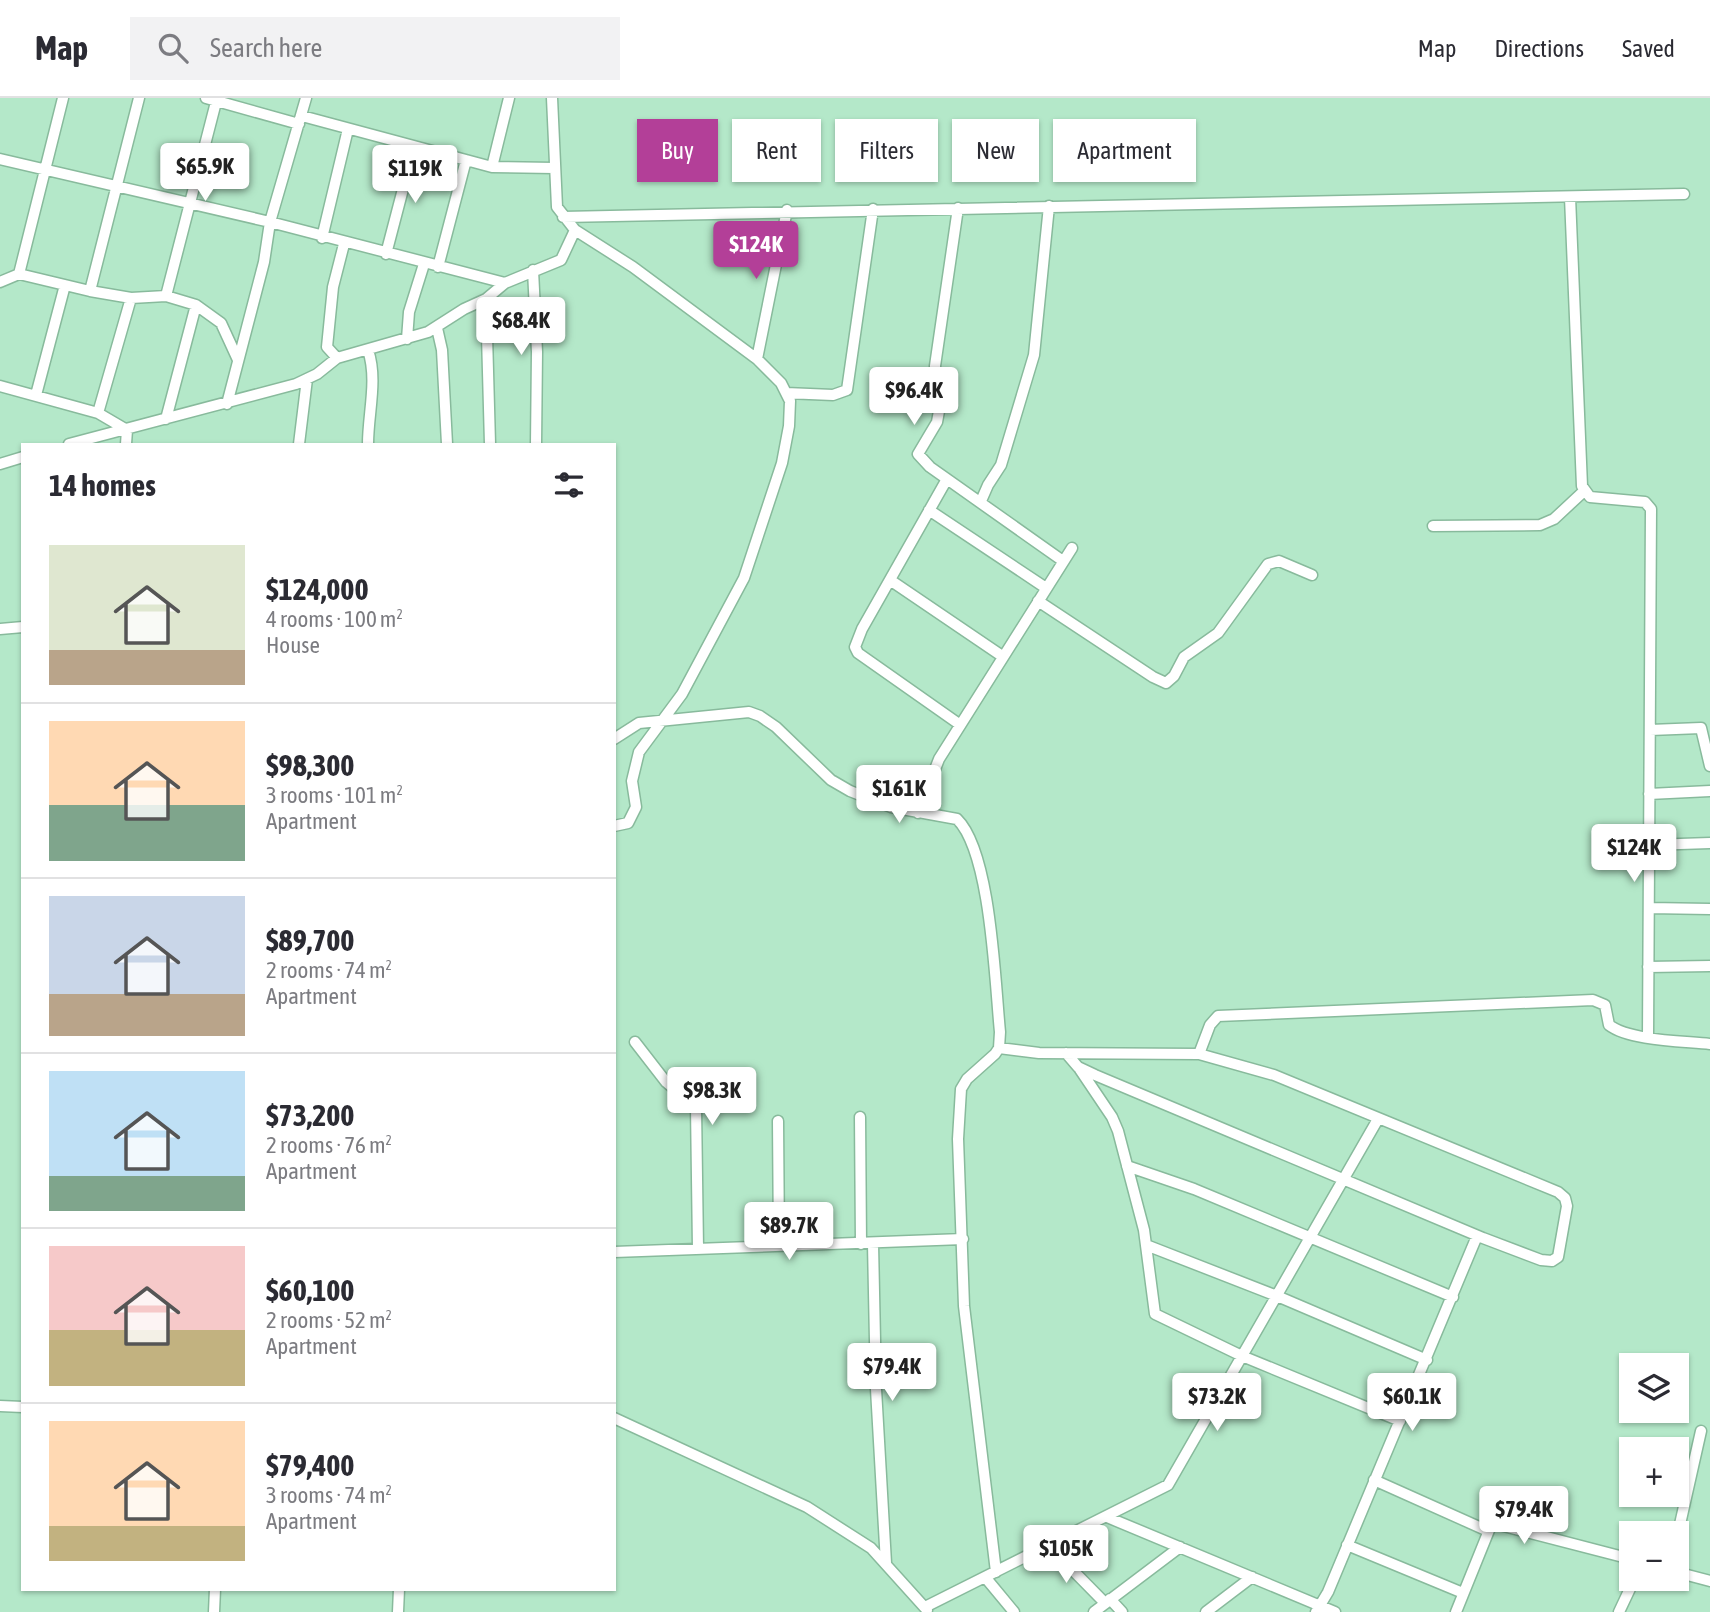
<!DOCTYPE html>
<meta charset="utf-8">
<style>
:root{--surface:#fff;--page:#f2f2f3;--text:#2b2b33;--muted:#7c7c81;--line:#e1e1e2;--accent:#b33f98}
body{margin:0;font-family:"Asap Condensed",sans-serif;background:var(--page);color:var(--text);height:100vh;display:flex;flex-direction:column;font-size:26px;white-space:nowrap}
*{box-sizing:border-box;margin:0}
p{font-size:23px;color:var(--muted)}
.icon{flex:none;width:38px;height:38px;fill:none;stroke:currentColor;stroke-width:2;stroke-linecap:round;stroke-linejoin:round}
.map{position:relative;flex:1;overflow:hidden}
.details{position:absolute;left:21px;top:345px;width:595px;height:1148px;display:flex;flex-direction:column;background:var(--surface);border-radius:0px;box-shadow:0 2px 5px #0004}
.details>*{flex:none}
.hud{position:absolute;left:637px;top:21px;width:665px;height:63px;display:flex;gap:14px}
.controls{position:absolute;left:1619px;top:1255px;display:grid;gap:14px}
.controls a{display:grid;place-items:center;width:70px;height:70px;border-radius:0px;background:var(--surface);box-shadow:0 2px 5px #0004;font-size:35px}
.price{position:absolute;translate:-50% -60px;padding:0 16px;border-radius:7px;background:#fff;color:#222;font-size:23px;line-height:46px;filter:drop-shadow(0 2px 4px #0008)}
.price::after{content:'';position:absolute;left:50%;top:42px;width:21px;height:16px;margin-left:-10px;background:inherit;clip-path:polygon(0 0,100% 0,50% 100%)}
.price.active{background:var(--accent);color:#fff}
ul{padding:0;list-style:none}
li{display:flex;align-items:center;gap:21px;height:175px;padding:0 28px}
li+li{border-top:2px solid var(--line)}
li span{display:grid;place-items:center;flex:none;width:196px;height:140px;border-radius:0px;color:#555}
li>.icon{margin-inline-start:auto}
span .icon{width:84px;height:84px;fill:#fffc;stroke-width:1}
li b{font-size:30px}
h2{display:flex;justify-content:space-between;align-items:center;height:84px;padding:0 28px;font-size:30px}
.tag{padding:0 24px;border-radius:0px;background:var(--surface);box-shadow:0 2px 5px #0004;font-size:24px;line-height:63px}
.tag.active{background:var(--accent);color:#fff}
header{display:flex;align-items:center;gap:42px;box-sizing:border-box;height:98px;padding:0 35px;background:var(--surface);border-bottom:2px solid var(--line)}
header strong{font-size:33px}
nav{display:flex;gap:38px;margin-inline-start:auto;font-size:24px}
.search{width:490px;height:63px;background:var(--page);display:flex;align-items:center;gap:18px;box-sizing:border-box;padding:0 24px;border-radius:0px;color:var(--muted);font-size:26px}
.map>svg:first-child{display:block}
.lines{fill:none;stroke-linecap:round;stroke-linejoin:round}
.minor-casing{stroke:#88ba9c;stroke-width:13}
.minor{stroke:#fff;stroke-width:10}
</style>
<header>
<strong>Map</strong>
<div class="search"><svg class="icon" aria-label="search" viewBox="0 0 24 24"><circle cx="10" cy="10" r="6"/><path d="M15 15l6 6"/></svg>Search here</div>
<nav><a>Map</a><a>Directions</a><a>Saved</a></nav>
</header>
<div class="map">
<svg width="1710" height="1514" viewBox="0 0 1710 1514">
<rect width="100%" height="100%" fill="#b4e8c9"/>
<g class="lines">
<g class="minor-casing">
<path id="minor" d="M63,0l-44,176 71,17 41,7 35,-2 30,9 25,18 17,37
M206,0l93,26
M552,0l5,109 18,23 58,37 124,92 24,24 9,18 -1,25 -7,37 -38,115 -62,116 -43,58 -7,29 4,26 -8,16 -14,3
M302,18l190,51 62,1
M0,61l270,63 235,61
M492,69l17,-69
M1570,99l12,289 8,11 55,5 6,7 -3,528
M958,110l-23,158 4,45 -2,11 -19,32 12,13 133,94
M563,119l1121,-23
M322,140l26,-109
M386,156l28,-107
M438,169l28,-107
M533,172l4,82 -1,92
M0,184l19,-8
M90,193l49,-193
M166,198l50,-194
M486,201l4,145
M437,230l5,22 5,94
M407,241l2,-27 15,-48
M337,260l-10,-11 6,-60 11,-43
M757,261l30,-149
M0,288l98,27 29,17 -1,14
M786,295l47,2 14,-5 26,-181
M36,297l29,-110
M227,306l37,-142 6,-40 36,-124
M98,315l33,-115
M166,321l30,-114
M69,346l227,-60 21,-10 20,-16 91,-26 36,-23 22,-10 19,-16 56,-23 14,-30
M299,346l8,-65
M368,346c0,-31 10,-64 0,-94
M0,366l23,-7
M947,381l-85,150 -7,18 3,6 101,71
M981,403l7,-16 13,-20 33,-110 15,-149
M929,412l117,78
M1433,428l107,-1 14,-6 29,-27
M890,482l112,76
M1038,503l115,76 13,6 8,-7 10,-19 34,-24 50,-69 11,-3 33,14
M0,531l23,-2
M1650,632l51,-2 9,38
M614,641l25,-16 110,-11 11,4 16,11 55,53 19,11 41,16 66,12c34,33 38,164 43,213l-1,16 -4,6 -28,25 -6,10 -3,50 6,167 32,266
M1649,696l61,-3
M918,715l21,-54 133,-211
M1650,747l60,-2
M1649,810l61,1
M1648,869l62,-1
M635,944l31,40 30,25 2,142
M999,950l40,5 160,1 75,21 284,117 7,6 2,8 -9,51 -6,4 -11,-1 -58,-22 -388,-163 -17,-8 -12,-14
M1199,956l11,-29 8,-9 375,-16 12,5 4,20c21,16 75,16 101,19
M1079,970l33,49 6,14 26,99 11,84 87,42 158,65
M860,1019l1,127
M778,1023l1,125
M1127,1068l67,23 259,108
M873,1146l3,145 10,174
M1146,1147l131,51 150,64
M614,1154l349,-13
M0,1308l23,1
M614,1320l193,89 64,41 56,62
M1374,1382l114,51
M1107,1419l228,95
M1676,1444l25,-111
M1347,1447l116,48
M1049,1448l56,57
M1676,1474l34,9
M985,1479l29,35
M1110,1501l12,13
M925,1509l243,-122 210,-366
M214,1514l1,-23
M398,1514l1,-23
M1094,1514l86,-65
M1206,1514l46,-35
M1316,1514l12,-20 149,-356
M1456,1514l36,-89 139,36
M1619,1514l16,-34"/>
</g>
<use href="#minor" class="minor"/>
</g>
</svg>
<div class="controls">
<a><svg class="icon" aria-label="layers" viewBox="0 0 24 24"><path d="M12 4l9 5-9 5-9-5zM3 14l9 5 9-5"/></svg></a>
<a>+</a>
<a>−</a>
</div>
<b class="price" style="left:205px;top:105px">$65.9K</b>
<b class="price" style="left:415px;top:107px">$119K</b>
<b class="price active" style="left:756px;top:183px">$124K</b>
<b class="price" style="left:521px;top:259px">$68.4K</b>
<b class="price" style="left:914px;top:329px">$96.4K</b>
<b class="price" style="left:899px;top:727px">$161K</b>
<b class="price" style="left:1634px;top:786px">$124K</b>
<b class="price" style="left:712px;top:1029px">$98.3K</b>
<b class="price" style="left:789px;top:1164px">$89.7K</b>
<b class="price" style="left:892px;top:1305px">$79.4K</b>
<b class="price" style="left:1217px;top:1335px">$73.2K</b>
<b class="price" style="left:1412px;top:1335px">$60.1K</b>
<b class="price" style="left:1524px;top:1448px">$79.4K</b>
<b class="price" style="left:1066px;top:1487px">$105K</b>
<div class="hud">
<a class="tag active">Buy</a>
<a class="tag">Rent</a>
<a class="tag">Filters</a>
<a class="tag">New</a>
<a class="tag">Apartment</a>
</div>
<section class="details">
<h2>14 homes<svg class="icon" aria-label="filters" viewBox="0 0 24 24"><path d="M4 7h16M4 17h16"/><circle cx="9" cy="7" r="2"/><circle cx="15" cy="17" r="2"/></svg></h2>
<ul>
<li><span style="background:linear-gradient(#dfe7d0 75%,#b9a48a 0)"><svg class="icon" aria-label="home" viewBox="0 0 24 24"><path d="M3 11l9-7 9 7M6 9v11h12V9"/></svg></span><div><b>$124,000</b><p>4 rooms · 100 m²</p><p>House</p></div></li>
<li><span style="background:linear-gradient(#ffd9b3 60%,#7fa58c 0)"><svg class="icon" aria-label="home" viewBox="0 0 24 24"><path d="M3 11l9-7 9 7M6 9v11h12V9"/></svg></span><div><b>$98,300</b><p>3 rooms · 101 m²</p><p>Apartment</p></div></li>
<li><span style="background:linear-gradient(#c9d6e8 70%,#b9a48a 0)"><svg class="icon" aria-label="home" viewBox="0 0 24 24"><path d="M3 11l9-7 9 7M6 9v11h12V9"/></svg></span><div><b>$89,700</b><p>2 rooms · 74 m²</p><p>Apartment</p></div></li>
<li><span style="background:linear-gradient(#bfe0f5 75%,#7fa58c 0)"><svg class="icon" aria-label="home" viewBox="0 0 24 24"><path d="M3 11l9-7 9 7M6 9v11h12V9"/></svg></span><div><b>$73,200</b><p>2 rooms · 76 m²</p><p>Apartment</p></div></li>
<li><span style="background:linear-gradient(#f6c9c9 60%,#c2b280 0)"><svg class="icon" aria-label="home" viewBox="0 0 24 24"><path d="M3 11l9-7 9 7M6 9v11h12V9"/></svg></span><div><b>$60,100</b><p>2 rooms · 52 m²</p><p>Apartment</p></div></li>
<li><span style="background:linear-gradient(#ffd9b3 75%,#c2b280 0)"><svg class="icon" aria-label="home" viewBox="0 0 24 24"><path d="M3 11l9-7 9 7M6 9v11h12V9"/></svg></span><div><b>$79,400</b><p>3 rooms · 74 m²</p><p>Apartment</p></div></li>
</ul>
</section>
</div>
